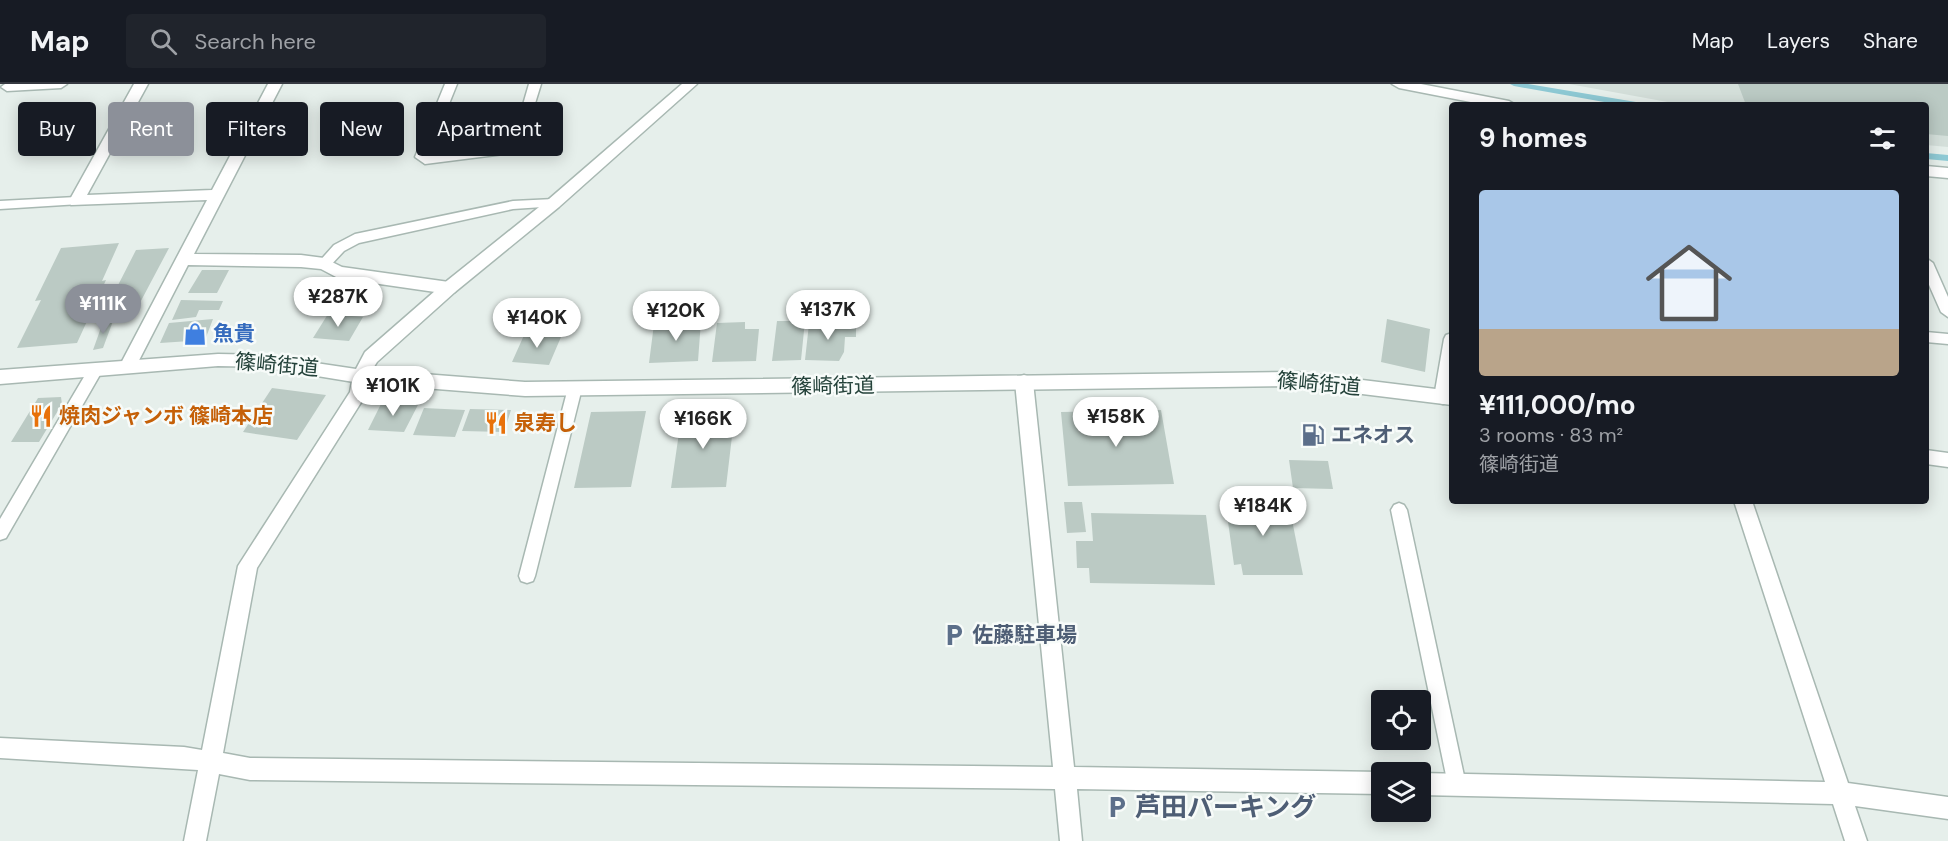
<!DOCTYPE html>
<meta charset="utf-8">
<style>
:root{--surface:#171b24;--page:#20242c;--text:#f1f3f6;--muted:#9ea1a6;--line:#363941;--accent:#8c9099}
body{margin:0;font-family:"DM Sans","Noto Sans JP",sans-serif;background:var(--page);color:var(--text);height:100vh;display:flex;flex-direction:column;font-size:22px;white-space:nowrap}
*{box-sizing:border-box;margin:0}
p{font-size:20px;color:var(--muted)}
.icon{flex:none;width:33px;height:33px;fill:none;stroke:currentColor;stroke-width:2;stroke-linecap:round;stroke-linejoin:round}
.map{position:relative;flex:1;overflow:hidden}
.sheet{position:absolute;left:1449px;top:18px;width:480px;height:402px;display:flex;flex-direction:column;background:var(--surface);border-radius:6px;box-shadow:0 3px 15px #0003}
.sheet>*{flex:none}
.hud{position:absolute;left:18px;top:18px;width:570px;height:54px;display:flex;gap:12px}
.fabs{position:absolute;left:1371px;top:606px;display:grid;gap:12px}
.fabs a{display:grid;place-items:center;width:60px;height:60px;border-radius:6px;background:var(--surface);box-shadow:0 3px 15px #0003;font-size:30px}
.price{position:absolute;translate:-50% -51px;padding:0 14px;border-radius:21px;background:#fff;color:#222;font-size:20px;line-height:39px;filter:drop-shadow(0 2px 3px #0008)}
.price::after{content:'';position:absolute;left:50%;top:36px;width:18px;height:14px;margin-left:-9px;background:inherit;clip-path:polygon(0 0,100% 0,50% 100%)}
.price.on{background:var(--accent);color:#fff}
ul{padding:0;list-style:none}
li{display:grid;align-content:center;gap:12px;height:318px;padding:0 30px}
li span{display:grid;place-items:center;height:186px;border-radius:6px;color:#555}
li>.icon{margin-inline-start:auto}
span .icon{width:108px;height:108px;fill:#fffc;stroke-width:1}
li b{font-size:26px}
h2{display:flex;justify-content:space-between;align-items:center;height:72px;padding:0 30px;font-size:26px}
.tag{padding:0 21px;border-radius:6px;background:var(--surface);box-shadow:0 3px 15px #0003;font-size:21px;line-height:54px}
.tag.on{background:var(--accent);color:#fff}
header{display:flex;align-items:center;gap:36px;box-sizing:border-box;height:84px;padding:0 30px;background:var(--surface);border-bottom:2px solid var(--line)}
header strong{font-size:28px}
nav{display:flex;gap:33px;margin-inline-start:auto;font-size:21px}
.search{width:420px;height:54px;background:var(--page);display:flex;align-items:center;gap:15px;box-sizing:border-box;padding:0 21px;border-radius:6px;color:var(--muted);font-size:22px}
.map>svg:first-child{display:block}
.built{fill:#d4dfda}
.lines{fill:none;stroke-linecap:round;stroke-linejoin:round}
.stream{fill:#8ec9d4;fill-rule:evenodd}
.building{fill:#bbcac4}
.service-casing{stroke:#a8b8b2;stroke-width:3}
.minor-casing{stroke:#a8b8b2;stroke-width:3}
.tertiary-casing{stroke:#a8b8b2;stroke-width:3}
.service{fill:#fff;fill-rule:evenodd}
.minor{fill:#fff;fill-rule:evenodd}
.tertiary{fill:#fff;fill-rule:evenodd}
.labels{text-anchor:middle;stroke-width:5;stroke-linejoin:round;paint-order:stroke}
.shop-label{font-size:21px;font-weight:bold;fill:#366cbe;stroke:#f7fbf9;text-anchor:start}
.street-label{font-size:21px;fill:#24423a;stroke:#f7fbf9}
.food-label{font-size:21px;font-weight:bold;fill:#c56008;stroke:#f7fbf9;text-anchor:start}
.service-label{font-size:21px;font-weight:bold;fill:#4e5e75;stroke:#f7fbf9;text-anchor:start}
.near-service-label{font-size:26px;font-weight:bold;fill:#4e5e75;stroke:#f7fbf9;text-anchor:start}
</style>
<header>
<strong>Map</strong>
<div class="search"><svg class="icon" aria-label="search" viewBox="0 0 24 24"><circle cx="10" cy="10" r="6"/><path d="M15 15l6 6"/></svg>Search here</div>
<nav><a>Map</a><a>Layers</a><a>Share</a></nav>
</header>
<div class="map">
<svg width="1948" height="757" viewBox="0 0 1948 757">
<rect width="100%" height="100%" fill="#e6efeb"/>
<path class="built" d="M1569,0h379v63l-22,-2v-40h-242z"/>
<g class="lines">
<path class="stream" d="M1510,0h18l108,18 4,3h-19l-107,-19z
M1926,69l22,2v6l-22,-2z"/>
</g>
<path class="building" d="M1738,0h210v52l-22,-2v-29h-180z
M119,159l-17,38 4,-1 -29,63 -60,5 24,-48 -6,1 26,-53z
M169,164l-35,66 -14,1 -7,-20 23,-45z
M202,186h27l-12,23h-29z
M181,216l42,1 -4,9h-20l-3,7 -24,3z
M328,230l35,3 -14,24 -36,-3z
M213,235l-8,21 -45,3 9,-20z
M1387,235l43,10 -5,43 -44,-10z
M113,237l-10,27 -10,2 10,-28z
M701,237l-3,40 -49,2 5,-39z
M777,237h28l-4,39 -29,1z
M745,238v7h14l-3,32 -44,1 5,-39z
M809,240h47v13h-11l-1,15 -5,9 -34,-1z
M525,249l36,4 -12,28 -37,-3z
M272,304l54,7 -29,45 -54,-8z
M61,313l1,7 -23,38h-28l27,-44z
M382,318l36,3 -14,27 -36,-2z
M424,324l41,2 -10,27 -42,-2z
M470,325l41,1 -7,22 -42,-1z
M1161,326l13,74 -106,2 -7,-74z
M646,327l-15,76 -57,1 17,-76z
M735,327l-9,76 -55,1 11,-76z
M1289,376l39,1 5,28 -40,-1z
M1225,416h63l15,75h-60l-2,-11 -7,1z
M1064,418h18l4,30 -19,1z
M1091,429l115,2 9,70 -125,-2 -1,-15h-12l-1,-27h17z"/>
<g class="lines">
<g class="service-casing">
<path id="service" d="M5,0h62l-6,4 -54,3 -6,-4z
M445,0h12l-29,72 83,-10 18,-62h12l-21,68 -95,12 -10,-7z
M76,113l6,4 -2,3 -80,5v-8z
M554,115l4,1 2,3 -2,3 -45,3 -154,34 -15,8 -15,16h-10l-2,-3 17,-19 21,-11 158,-33z
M1926,174l7,5 15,34v20l-7,-5 -15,-34z
M1926,248l22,2v10l-22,-2z
M96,280l7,5 -2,4 -95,165 -6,2v-21l91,-154z
M575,298l5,2 2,4 -47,188 -2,5 -6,2 -6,-2 -2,-5 49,-188 2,-4z
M1399,419l5,2 3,5 59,275 -3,6 -6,3 -6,-3 -3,-6 -57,-275 3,-5z"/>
</g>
<g class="minor-casing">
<path id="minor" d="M134,0h14l-61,111 125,-5 56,-106h14l-88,170 107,1 23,3 18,9 107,15 6,2 2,4 -2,4 -6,2 -111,-16 -17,-9 -20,-2 -113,-2 -55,107 -6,1 -6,-1 -2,-5 88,-167 -136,5 -2,-4z
M1392,0h29l88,17 7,4h-30l-87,-17z
M1926,82l22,2v10l-22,-2z
M1452,249v61l-3,8 -6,2 -6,-2 -3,-5 10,-58 2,-4z
M360,285l6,2 2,5 -1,17 -110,175 -34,185 27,5 803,9 -38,-385 3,-5 6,-2 6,2 3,5 41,385 308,5v22l-305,-5 5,52h-22l-5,-52 -805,-9 -31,-6 -13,67h-22l14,-71 -198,-12v-20l184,9 18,3 36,-184 112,-174 4,-21z
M1734,417h18l96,282 100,14v22l-93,-13 12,35h-22l-12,-37 -413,-9v-22l405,9z"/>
</g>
<g class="tertiary-casing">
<path id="tertiary" d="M682,0h15l-138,123 -104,85 -78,70 -5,8 153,12 772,-10 155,19v14l-155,-19 -772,10 -165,-13 -98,-16 -44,-1 -218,18v-14l218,-16 44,1 94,14 9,-17 78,-68 106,-85z
M1926,366l22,3v14l-22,-3z"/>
</g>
<use href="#service" class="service"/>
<use href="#minor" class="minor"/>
<use href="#tertiary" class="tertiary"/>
</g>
<defs>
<g id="shop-bare" transform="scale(1.8)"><path d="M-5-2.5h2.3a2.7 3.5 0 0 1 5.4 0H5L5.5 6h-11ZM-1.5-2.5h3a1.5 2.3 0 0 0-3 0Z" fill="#3f7fe0" stroke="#f7fbf9" stroke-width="2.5" paint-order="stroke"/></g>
<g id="restaurant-bare" transform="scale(1.8)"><path d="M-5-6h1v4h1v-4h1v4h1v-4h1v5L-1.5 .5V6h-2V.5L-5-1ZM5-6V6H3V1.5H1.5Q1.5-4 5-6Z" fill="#e8710a" stroke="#f7fbf9" stroke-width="2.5" paint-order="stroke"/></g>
<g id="fuel-bare" transform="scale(1.8)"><path d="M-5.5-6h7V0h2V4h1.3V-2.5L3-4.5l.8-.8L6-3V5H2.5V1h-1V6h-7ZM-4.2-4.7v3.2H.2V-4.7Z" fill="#5c6f8a" stroke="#f7fbf9" stroke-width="2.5" paint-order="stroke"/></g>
<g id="parking-bare" transform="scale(1.8)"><path d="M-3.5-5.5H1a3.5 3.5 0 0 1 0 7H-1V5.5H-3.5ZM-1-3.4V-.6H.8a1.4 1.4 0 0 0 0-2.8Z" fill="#5c6f8a" stroke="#f7fbf9" stroke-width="2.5" paint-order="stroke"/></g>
</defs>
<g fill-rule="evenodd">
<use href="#shop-bare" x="195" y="250"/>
<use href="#restaurant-bare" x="41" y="332"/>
<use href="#restaurant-bare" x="496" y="339"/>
<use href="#fuel-bare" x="1313" y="351"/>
<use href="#parking-bare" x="954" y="551"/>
<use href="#parking-bare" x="1117" y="723"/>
</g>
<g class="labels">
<g class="shop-label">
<text x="213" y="257">魚貴</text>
</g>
<g class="street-label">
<text transform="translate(277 281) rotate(5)" y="7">篠崎街道</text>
<text transform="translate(1319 300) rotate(5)" y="7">篠崎街道</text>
<text transform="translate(833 302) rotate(-1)" y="7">篠崎街道</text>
</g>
<g class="food-label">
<text x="59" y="339">焼肉ジャンボ 篠崎本店</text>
<text x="514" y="346">泉寿し</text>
</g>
<g class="service-label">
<text x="1331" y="358">エネオス</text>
<text x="972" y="558">佐藤駐車場</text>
</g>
<g class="near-service-label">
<text x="1135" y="732">芦田パーキング</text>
</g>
</g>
</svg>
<div class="fabs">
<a><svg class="icon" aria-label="locate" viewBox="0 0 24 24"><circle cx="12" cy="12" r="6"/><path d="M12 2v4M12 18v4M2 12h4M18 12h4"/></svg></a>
<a><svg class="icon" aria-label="layers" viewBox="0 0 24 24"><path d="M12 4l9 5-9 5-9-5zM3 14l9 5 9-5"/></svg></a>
</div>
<b class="price" style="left:338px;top:244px">¥287K</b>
<b class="price on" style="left:103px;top:251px">¥111K</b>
<b class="price" style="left:828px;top:257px">¥137K</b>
<b class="price" style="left:676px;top:258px">¥120K</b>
<b class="price" style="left:537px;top:265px">¥140K</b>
<b class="price" style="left:393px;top:333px">¥101K</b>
<b class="price" style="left:1116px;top:364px">¥158K</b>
<b class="price" style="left:703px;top:366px">¥166K</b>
<b class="price" style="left:1263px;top:453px">¥184K</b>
<div class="hud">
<a class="tag">Buy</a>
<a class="tag on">Rent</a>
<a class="tag">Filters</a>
<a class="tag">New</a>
<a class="tag">Apartment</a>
</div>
<section class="sheet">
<h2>9 homes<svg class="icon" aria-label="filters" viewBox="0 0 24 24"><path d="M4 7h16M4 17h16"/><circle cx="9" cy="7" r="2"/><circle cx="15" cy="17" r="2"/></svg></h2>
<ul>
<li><span style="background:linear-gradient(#a9c7e8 75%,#b9a48a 0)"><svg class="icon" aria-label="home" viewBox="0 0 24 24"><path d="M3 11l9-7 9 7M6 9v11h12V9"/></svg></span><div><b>¥111,000/mo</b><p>3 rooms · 83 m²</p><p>篠崎街道</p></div></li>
</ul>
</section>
</div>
